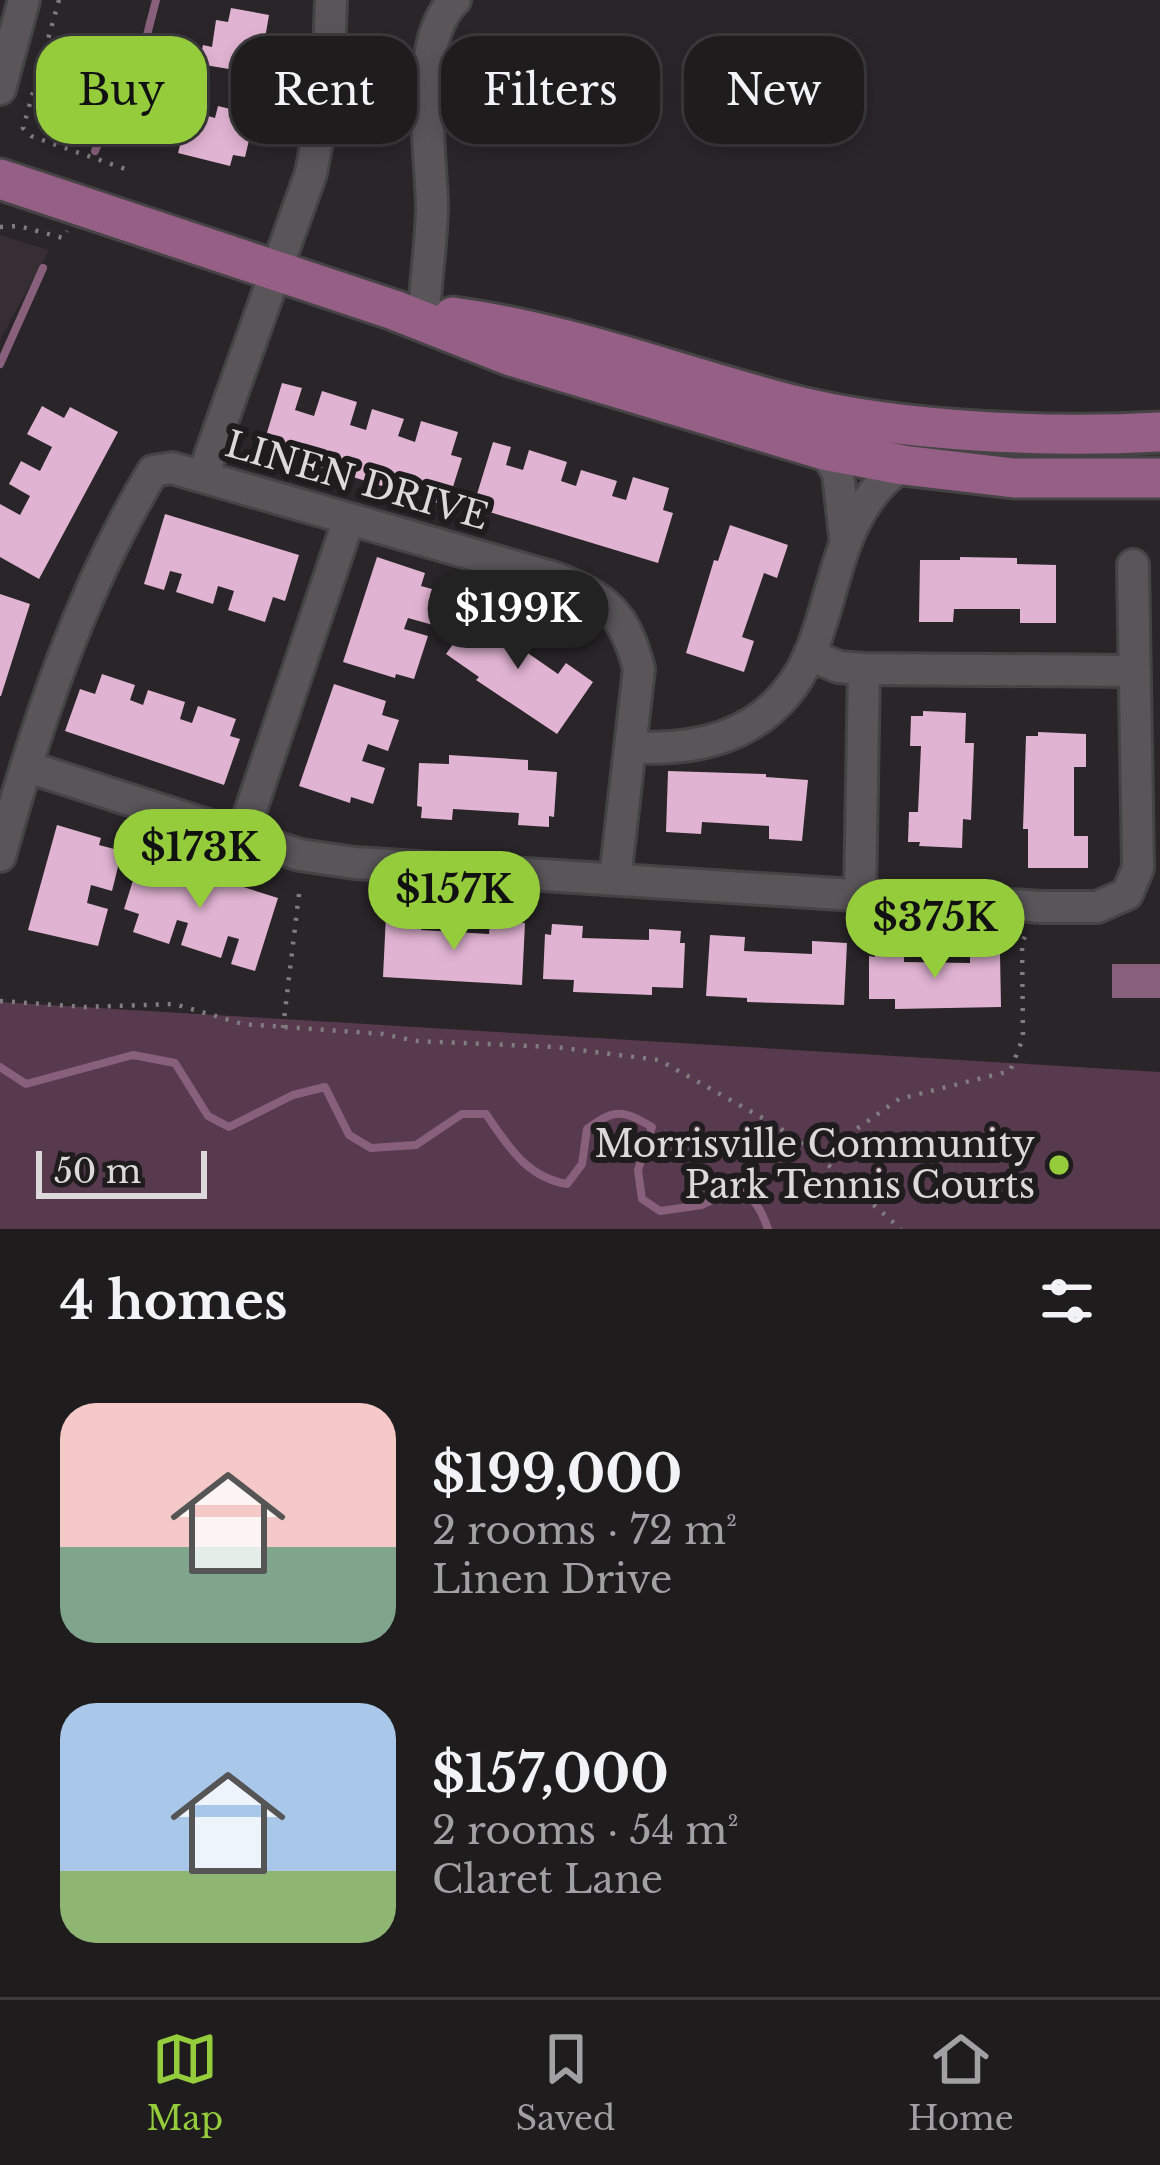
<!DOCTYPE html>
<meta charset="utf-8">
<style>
:root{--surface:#1f1c1e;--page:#2c292b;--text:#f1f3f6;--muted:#a1a1a4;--line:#3c3a3c;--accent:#95cc3b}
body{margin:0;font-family:"Libre Baskerville",serif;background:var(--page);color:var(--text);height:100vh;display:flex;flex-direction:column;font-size:45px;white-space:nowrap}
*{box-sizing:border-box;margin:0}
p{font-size:39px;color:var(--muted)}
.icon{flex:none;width:66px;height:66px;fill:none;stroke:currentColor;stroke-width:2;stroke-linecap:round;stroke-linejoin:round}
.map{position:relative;height:1229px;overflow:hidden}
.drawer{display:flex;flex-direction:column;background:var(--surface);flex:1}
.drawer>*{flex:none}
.banner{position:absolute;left:36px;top:36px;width:1089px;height:108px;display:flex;gap:24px}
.scale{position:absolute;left:36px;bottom:30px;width:171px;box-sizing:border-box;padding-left:12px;border:6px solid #dbd9da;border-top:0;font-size:33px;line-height:42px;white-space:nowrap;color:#dbd9da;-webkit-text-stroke:9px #1f1c1e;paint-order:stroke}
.price{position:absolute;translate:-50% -102px;padding:0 27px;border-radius:42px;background:var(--accent);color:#111;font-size:39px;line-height:78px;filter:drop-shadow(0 3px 6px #0008)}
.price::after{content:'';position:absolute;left:50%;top:72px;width:36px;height:27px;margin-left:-18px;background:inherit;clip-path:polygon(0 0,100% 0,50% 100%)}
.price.active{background:#222;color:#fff}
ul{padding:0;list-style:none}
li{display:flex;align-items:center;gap:36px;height:300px;padding:0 60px}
li span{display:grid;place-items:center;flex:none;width:336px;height:240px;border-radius:36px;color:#555}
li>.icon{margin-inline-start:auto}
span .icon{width:144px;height:144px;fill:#fffc;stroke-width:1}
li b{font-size:51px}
h2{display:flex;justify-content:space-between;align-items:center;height:144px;padding:0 60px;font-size:51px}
.pill{padding:0 42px;border-radius:36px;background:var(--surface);box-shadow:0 6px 18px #0003,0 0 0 3px var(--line);font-size:42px;line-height:108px}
.pill.active{background:var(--accent);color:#111}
.tab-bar{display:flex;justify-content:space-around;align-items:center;height:168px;border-top:3px solid var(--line);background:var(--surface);font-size:33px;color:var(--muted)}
.tab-bar a{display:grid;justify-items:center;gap:6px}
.tab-bar .active{color:var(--accent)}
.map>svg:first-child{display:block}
.built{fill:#362e33}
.green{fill:#583a4f}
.water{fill:#88607c}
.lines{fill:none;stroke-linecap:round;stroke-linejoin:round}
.stream{stroke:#88607c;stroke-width:8}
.building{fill:#e1b3d2}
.minor-casing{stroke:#464345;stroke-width:36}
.major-casing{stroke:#464345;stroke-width:45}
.path{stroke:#807d7f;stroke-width:4.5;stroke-dasharray:3 9;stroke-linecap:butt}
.minor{stroke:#595558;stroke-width:30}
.major{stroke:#955f86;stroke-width:39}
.poi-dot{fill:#95cc3b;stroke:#1f1c1e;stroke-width:4.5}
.labels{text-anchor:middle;stroke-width:12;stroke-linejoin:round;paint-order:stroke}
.street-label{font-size:36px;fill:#dbd9da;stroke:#1f1c1e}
.poi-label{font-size:36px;fill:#dbd9da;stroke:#1f1c1e;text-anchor:end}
</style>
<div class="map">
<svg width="1160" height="1229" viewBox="0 0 1160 1229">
<rect width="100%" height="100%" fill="#292528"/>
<path class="built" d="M0,235l49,15 -49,90z"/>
<path class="green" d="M0,1002l1160,70v157h-1160z"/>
<path class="water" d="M1112,964h48v34h-48z"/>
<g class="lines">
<path class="stream" d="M95,151l52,-116 9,-35
M0,364l43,-96
M0,1067l26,17 107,-29 42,8 33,53 21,11 64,-32 32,-8 24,48 22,13 45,-3 46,-31h24c22,32 40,63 81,70l15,-20 5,-35c29,-21 35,-19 65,-2l-14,43 4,29 18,12 42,-6 34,-16c19,9 25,20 32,40"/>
</g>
<path class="building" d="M231,8l38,7 -10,59 -60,-10 4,-19 9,2 4,-27 12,2z
M218,106l37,9 -10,42 -12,-2 -3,11 -52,-13 6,-24 9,3 5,-19 17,5z
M282,383l20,5 -7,22 19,6 8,-25 35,11 -7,23 16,5 6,-21 32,10 -6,17 17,6 6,-21 37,11 -7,23 11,3 -15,48 -185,-57z
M42,406l22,12 6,-11 48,25 -79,147 -39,-22v-53l20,11 10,-19 -21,-12 12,-23 19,10 12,-24 -25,-13z
M493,442l18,5 -5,18 17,5 6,-20 38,12 -6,19 15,5 5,-16 36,11 -5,15 14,4 7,-23 36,11 -6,22 10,3 -15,50 -185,-56z
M165,514l134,41 -14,46 -12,-4 -8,25 -37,-12 6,-19 -16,-5 -5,18 -37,-12 6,-18 -12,-3 -6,19 -20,-6z
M730,525l58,20 -11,33 -13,-5 -22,64 12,4 -10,31 -58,-19 28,-93 4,1z
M377,557l48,16 -4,13 11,3 -2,6 12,3 -9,27 -25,-7 -4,11 24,7 -14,43 -18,-5 -1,4 -52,-16z
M960,557l57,1v6l39,1v58h-36v-14h-66l-1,13h-34l1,-62h40z
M0,594l30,10 -29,92h-1z
M481,604l28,20 -7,11 56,39 8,-11 27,19 -36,52 -81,-54 3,-3 -33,-23z
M102,674l33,11 -5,15 13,5 5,-15 37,12 -5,17 12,4 6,-17 38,13 -6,17 10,3 -16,46 -159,-54 15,-42 15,5z
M334,684l52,17 -4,14 17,5 -11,31 -20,-7 -6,17 23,7 -12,36 -22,-7 -1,6 -51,-17z
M923,711l43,2 -1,30h9l-3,77 -8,-1 -1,29 -43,-2 1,-4h-12l1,-30h9l3,-66h-11l1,-30h12z
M1038,732l48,2v33h-12v69h14v32h-60v-39h-5l3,-93h12z
M449,755l79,5v10l29,2 -3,45 -5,-1v11l-31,-2 1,-12 -66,-4 -1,11 -31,-2 1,-11 -5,-1 2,-43 30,1z
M668,771l98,3v3l42,3 -6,61 -33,-2v-13l-67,-4 -1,12 -35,-2z
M57,825l44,13 -2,7 23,6 -10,40 -21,-6 -4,18 21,6 -10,37 -70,-16z
M141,855l137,43 -23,73 -24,-7 8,-25 -11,-3 -7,22 -40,-13 7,-22 -11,-3 -8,24 -36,-12 6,-18 -15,-5z
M386,915l36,2 -1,13 68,4 1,-13 35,2 -3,62 -139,-8z
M552,924l31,2 -1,12 67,2v-11l32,2 -1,12h5l-2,45 -31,-1v8l-79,-3 1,-12 -31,-1 2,-45 6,1z
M710,935l35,2 -1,14 68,3v-13l35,2 -3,62 -97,-3v-4l-41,-2z
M875,947h29v15l66,1v-9h30l1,53 -106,2v-10h-26v-43l6,1z"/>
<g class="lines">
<g class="minor-casing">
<path id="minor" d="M0,89l24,-89
M424,313c2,-34 7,-69 8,-103 0,-56 -21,-169 23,-210
M824,450l14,23 7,63
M203,475l108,-302 17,-90 3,-83
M809,655l30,12 25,2 271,2
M633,747c76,5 144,-17 177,-93 28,-67 28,-144 93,-189
M28,767l272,88 55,8 687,44h55l30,-13 11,-26 -5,-303
M242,836l107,-317
M0,856c37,-134 81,-266 153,-385l19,-3 383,110c52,20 70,36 84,91l-24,210
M860,894l4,-225"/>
</g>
<g class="major-casing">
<path id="major" d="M0,179l394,131 117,46 313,94 79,15 111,13h146
M453,317c118,16 229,60 344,89 105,26 254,32 363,26"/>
</g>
<path class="path" d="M59,0l-36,128 8,8 100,35
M0,227l19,-1 44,12 4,-7
M0,1001l84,6 90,-3 69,20 140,10 33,7 139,6 104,13 118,66 41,30 83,73
M283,1028l16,-134
M818,1156l81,-57 111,-28 13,-33 -1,-96 5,-9"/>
<use href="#minor" class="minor"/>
<use href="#major" class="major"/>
</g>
<circle class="poi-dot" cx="1059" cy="1165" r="12"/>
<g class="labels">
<g class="street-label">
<text transform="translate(357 480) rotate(16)" y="13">LINEN DRIVE</text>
</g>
<g class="poi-label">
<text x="1035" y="1157">Morrisville Community<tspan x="1035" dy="41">Park Tennis Courts</tspan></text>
</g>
</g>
</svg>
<div class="scale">50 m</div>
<b class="price active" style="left:518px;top:672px">$199K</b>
<b class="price" style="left:200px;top:911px">$173K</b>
<b class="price" style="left:454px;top:953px">$157K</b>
<b class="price" style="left:935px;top:981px">$375K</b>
<div class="banner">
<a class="pill active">Buy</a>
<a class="pill">Rent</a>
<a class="pill">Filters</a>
<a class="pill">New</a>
</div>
</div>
<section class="drawer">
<h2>4 homes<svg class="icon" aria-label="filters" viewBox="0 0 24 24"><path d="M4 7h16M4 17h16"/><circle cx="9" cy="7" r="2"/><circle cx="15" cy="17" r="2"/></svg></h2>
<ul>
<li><span style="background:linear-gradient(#f6c9c9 60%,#7fa58c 0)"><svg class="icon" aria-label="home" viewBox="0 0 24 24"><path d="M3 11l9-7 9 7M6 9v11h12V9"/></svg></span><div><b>$199,000</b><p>2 rooms · 72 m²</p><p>Linen Drive</p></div></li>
<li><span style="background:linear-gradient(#a9c7e8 70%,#8fb573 0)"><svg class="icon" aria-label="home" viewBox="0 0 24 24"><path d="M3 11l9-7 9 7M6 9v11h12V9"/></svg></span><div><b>$157,000</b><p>2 rooms · 54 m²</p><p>Claret Lane</p></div></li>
</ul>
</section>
<nav class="tab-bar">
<a class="active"><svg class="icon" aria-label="map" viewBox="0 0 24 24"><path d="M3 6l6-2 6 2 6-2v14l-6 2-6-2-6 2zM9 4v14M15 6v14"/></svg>Map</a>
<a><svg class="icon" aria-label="saved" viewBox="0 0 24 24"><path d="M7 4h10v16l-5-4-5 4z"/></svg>Saved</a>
<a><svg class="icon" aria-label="home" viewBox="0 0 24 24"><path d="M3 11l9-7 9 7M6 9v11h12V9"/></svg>Home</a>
</nav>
